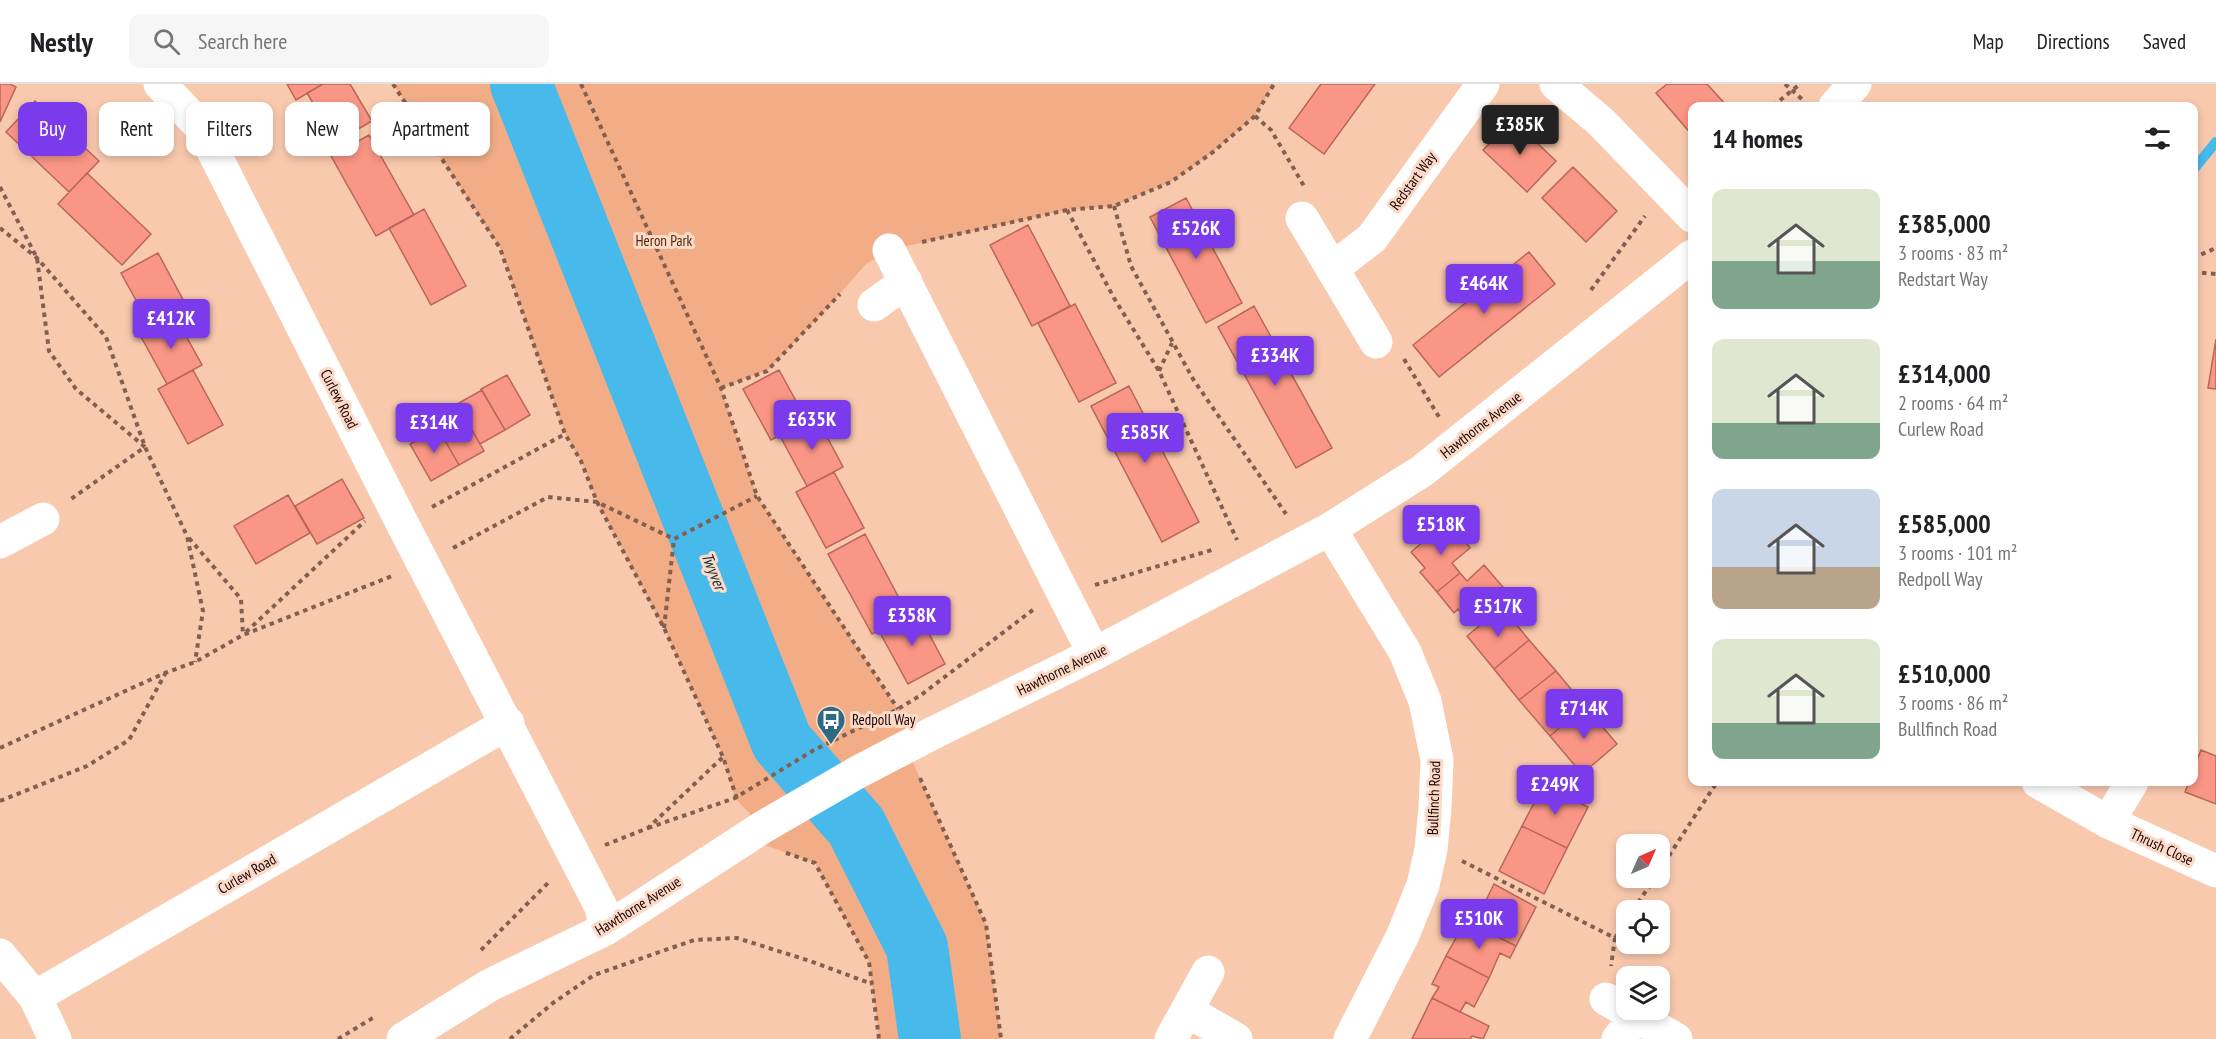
<!DOCTYPE html>
<meta charset="utf-8">
<style>
:root{--surface:#fff;--page:#f6f6f6;--text:#202124;--muted:#757577;--line:#e0e0e0;--accent:#7c3aed}
body{margin:0;font-family:"PT Sans Narrow",sans-serif;background:var(--page);color:var(--text);height:100vh;display:flex;flex-direction:column;font-size:22px;white-space:nowrap}
*{box-sizing:border-box;margin:0}
p{font-size:20px;color:var(--muted)}
.icon{flex:none;width:33px;height:33px;fill:none;stroke:currentColor;stroke-width:2;stroke-linecap:round;stroke-linejoin:round}
.map{position:relative;flex:1;overflow:hidden}
.panel{position:absolute;left:1688px;top:18px;width:510px;height:684px;display:flex;flex-direction:column;background:var(--surface);border-radius:12px;box-shadow:0 3px 9px #0003}
.panel>*{flex:none}
.hud{position:absolute;left:18px;top:18px;width:570px;height:54px;display:flex;gap:12px}
.needle{width:39px;rotate:45deg}
.fabs{position:absolute;left:1616px;top:750px;display:grid;gap:12px}
.fabs a{display:grid;place-items:center;width:54px;height:54px;border-radius:12px;background:var(--surface);box-shadow:0 3px 9px #0003;font-size:30px}
.price{position:absolute;translate:-50% -51px;padding:0 14px;border-radius:6px;background:var(--accent);color:#fff;font-size:20px;line-height:39px;filter:drop-shadow(0 2px 3px #0008)}
.price::after{content:'';position:absolute;left:50%;top:36px;width:18px;height:14px;margin-left:-9px;background:inherit;clip-path:polygon(0 0,100% 0,50% 100%)}
.price.on{background:#222;color:#fff}
ul{padding:0;list-style:none}
li{display:flex;align-items:center;gap:18px;height:150px;padding:0 24px}
li span{display:grid;place-items:center;flex:none;width:168px;height:120px;border-radius:12px;color:#555}
li>.icon{margin-inline-start:auto}
span .icon{width:72px;height:72px;fill:#fffc;stroke-width:1}
li b{font-size:26px}
h2{display:flex;justify-content:space-between;align-items:center;height:72px;padding:0 24px;font-size:26px}
.pill{padding:0 21px;border-radius:12px;background:var(--surface);box-shadow:0 3px 9px #0003;font-size:21px;line-height:54px}
.pill.on{background:var(--accent);color:#fff}
header{display:flex;align-items:center;gap:36px;box-sizing:border-box;height:84px;padding:0 30px;background:var(--surface);border-bottom:2px solid var(--line)}
header strong{font-size:28px}
nav{display:flex;gap:33px;margin-inline-start:auto;font-size:21px}
.search{width:420px;height:54px;background:var(--page);display:flex;align-items:center;gap:15px;box-sizing:border-box;padding:0 21px;border-radius:12px;color:var(--muted);font-size:22px}
.map>svg:first-child{display:block}
.green{fill:#f2ad86}
.lines{fill:none;stroke-linecap:round;stroke-linejoin:round}
.stream{stroke:#47b9ea;stroke-width:10}
.river{stroke:#47b9ea;stroke-width:62}
.building{fill:#fa9686;stroke:#b96658;stroke-width:1.5}
.path{stroke:#835f51;stroke-width:4;stroke-dasharray:4.5 4.5;stroke-linecap:butt}
.minor{stroke:#fff;stroke-width:33}
.labels{text-anchor:middle;stroke-width:6;stroke-linejoin:round;paint-order:stroke}
.street-label{font-size:15px;fill:#1d0300;stroke:#fbdac8}
.park-label{font-size:15px;fill:#53290e;stroke:#fbdac8}
.poi-label{font-size:15px;fill:#1d0300;stroke:#fbdac8;text-anchor:start}
.water-label{font-size:16px;font-style:italic;fill:#17303b;stroke:#fbdac8}
</style>
<header>
<strong>Nestly</strong>
<div class="search"><svg class="icon" aria-label="search" viewBox="0 0 24 24"><circle cx="10" cy="10" r="6"/><path d="M15 15l6 6"/></svg>Search here</div>
<nav><a>Map</a><a>Directions</a><a>Saved</a></nav>
</header>
<div class="map">
<svg width="2216" height="955" viewBox="0 0 2216 955">
<rect width="100%" height="100%" fill="#f9c9ae"/>
<path class="green" d="M393,0h881l-19,32 -42,36 -42,30 -57,24 -47,4 -178,40 -23,14 -37,42 -62,65 -46,17 36,108 141,213 37,23 -29,15 80,177 15,115h-122l-10,-77 -54,-99 -70,-25 17,-11 -27,-29 -12,-41 -59,-129 -67,-126 -16,-41 -16,-27 -65,-186z"/>
<g class="lines">
<path class="stream" d="M2193,86l23,-28"/>
<path class="river" d="M521,0l261,658 74,84 61,121 13,92"/>
</g>
<path class="building" d="M0,0h10l6,3 -16,35z
M287,0h36l-27,16z
M323,0h27l22,37 -36,21 -29,-49z
M1321,0h54l-51,70 -35,-26z
M1667,0h40l20,22h-35v29l-36,-42z
M35,17l64,60 -30,31 -63,-60z
M1513,36l43,41 -29,31 -44,-42z
M369,51l45,80 -38,21 -45,-80z
M1573,83l44,44 -31,31 -44,-44z
M87,89l64,61 -29,31 -64,-61z
M1186,114l56,105 -36,20 -56,-106z
M424,125l42,77 -35,19 -42,-77z
M1028,141l42,81 -38,20 -42,-81z
M1529,168l26,32 -116,93 -26,-32z
M158,169l30,56 -36,20 -31,-56z
M1075,220l41,79 -37,19 -41,-79z
M1254,222l78,142 -36,20 -78,-141z
M175,232l27,49 -35,19 -27,-49z
M2216,255v50l-8,-1z
M193,286l30,55 -35,19 -30,-55z
M779,286l28,51 -36,19 -28,-51z
M507,291l23,40 -25,15 -24,-41z
M1129,302l70,136 -37,20 -71,-136z
M482,306l23,40 -25,14 -23,-40z
M463,330l21,37 -25,14 -21,-37z
M816,332l27,51 -36,19 -27,-50z
M438,344l21,37 -28,16 -21,-37z
M834,388l30,56 -38,20 -30,-56z
M342,395l22,39 -47,26 -22,-38z
M288,411l22,38 -54,31 -22,-38z
M1448,437l22,27 -18,15 8,10 -23,19 -17,-20 5,-4 -14,-16z
M865,450l43,81 -36,19 -44,-80z
M1484,481l24,28 -37,32 -13,-16 -4,4 -17,-21 23,-19 7,8z
M1502,523l27,33 -35,29 -27,-33z
M917,527l28,53 -37,20 -29,-53z
M1529,556l27,31 -37,29 -25,-31z
M1556,587l29,35 -35,30 -31,-36z
M1585,622l32,38 -35,30 -32,-38z
M2201,666l15,6v48l-31,-12 4,-10h4v-11z
M1544,700l44,23 -21,41 -45,-22z
M1522,742l45,22 -23,46 -45,-23z
M1494,800l42,23 -20,39 -42,-21z
M1474,841l42,21 -6,12 -10,-5 -11,25 -43,-22 15,-27 9,4z
M1446,872l43,22 -15,29 -8,-5 -6,10 -28,-14 7,-11 -7,-3z
M1432,914l57,28 -6,13 -11,-3 -2,3h-58z"/>
<g class="lines">
<path class="path" d="M393,0l107,164 65,186 16,27 16,41 67,126 59,129 14,42
M581,0l140,304 36,108 141,213
M1785,0l18,16
M1773,22l27,-22
M1255,32l16,14 33,56
M0,103l37,71 12,93 27,38 69,58 -74,52
M1114,122l17,60 62,113 93,135
M1067,126l47,88 45,73 78,169
M0,144l37,30 69,79 39,110 42,89 16,75 -8,51
M922,158l145,-32 47,-4 57,-24 42,-30 42,-36 19,-32
M2193,174l23,-10
M2193,188l23,2
M1591,206l54,-74
M1404,275l35,58
M1159,287l13,-28
M721,304l46,-17 73,-77
M432,423l133,-73
M189,454l52,61 2,36
M453,464l95,-51 49,5 77,37 83,-43
M1095,501l120,-36
M664,544l10,-89
M246,548l119,-111
M0,664l165,-75 30,-11 48,-27 149,-59
M920,694l66,146 15,115
M0,717l87,-35 42,-26 36,-66
M648,744l87,-30 79,-48 84,-41 23,-14 113,-86
M605,761l43,-17 75,-71
M786,769l29,10 54,99 10,77
M1462,777l153,77 -4,28
M1659,787l58,-89
M1633,826l22,-32
M1615,854l11,-16
M481,866l69,-69
M338,955l38,-23
M510,955l43,-36 41,-28 100,-35 43,-2 73,23 62,23"/>
<path class="minor" d="M160,0l41,43 201,396 199,384 5,22
M1556,0l45,38 91,94
M1835,22l20,-22
M1302,134l74,124
M889,166l205,404
M1332,185l40,-31 111,-154
M874,221l32,-23
M1330,445l75,123 20,49 12,59 -2,48 -4,41 -8,36 -20,50 -53,104
M0,458l43,-23
M2038,698l70,40 108,49
M2108,738l24,-40
M0,871l35,42 473,-274
M35,913l20,42
M1606,915l70,40
M1187,927l49,28
M403,955l87,-54 116,-56 157,-102 95,-55 77,-40 159,-78 236,-125 92,-58 270,-215
M1171,955l37,-67
M1618,955l19,-23"/>
</g>
<defs>
<g id="bus-pin" transform="scale(1.5)"><path d="M0 17L-7.5 6A9.5 9.5 0 1 1 7.5 6Z" fill="#306982" stroke="#fbdac8"/><path d="M-5-6H5V4H4V6H2V4H-2V6H-4V4H-5ZM-3.5-4V0h7V-4ZM-3.5 1.2v1.5H-2V1.2ZM2 1.2v1.5H3.5V1.2Z" fill="#fff"/></g>
</defs>
<g fill-rule="evenodd">
<use href="#bus-pin" x="831" y="636"/>
</g>
<g class="labels">
<g class="street-label">
<text transform="translate(1413 97) rotate(-54)" y="5">Redstart Way</text>
<text transform="translate(339 315) rotate(63)" y="5">Curlew Road</text>
<text transform="translate(1481 341) rotate(-38)" y="5">Hawthorne Avenue</text>
<text transform="translate(1062 586) rotate(-26)" y="5">Hawthorne Avenue</text>
<text transform="translate(1434 714) rotate(-88)" y="5">Bullfinch Road</text>
<text transform="translate(2162 763) rotate(25)" y="5">Thrush Close</text>
<text transform="translate(247 790) rotate(-30)" y="5">Curlew Road</text>
<text transform="translate(638 822) rotate(-32)" y="5">Hawthorne Avenue</text>
</g>
<g class="park-label">
<text x="664" y="162">Heron Park</text>
</g>
<g class="poi-label">
<text x="852" y="641">Redpoll Way</text>
</g>
<g class="water-label">
<text transform="translate(714 487) rotate(68)" y="6">Twyver</text>
</g>
</g>
</svg>
<div class="fabs">
<a><svg class="needle" viewBox="-14 -14 28 28"><path d="M0-13l5 13h-10z" fill="#e53935"/><path d="M0 13l5-13h-10z" fill="#757577"/></svg></a>
<a><svg class="icon" aria-label="locate" viewBox="0 0 24 24"><circle cx="12" cy="12" r="6"/><path d="M12 2v4M12 18v4M2 12h4M18 12h4"/></svg></a>
<a><svg class="icon" aria-label="layers" viewBox="0 0 24 24"><path d="M12 4l9 5-9 5-9-5zM3 14l9 5 9-5"/></svg></a>
</div>
<b class="price on" style="left:1520px;top:72px">£385K</b>
<b class="price" style="left:1196px;top:176px">£526K</b>
<b class="price" style="left:1484px;top:231px">£464K</b>
<b class="price" style="left:171px;top:266px">£412K</b>
<b class="price" style="left:1275px;top:303px">£334K</b>
<b class="price" style="left:812px;top:367px">£635K</b>
<b class="price" style="left:434px;top:370px">£314K</b>
<b class="price" style="left:1145px;top:380px">£585K</b>
<b class="price" style="left:1441px;top:472px">£518K</b>
<b class="price" style="left:1498px;top:554px">£517K</b>
<b class="price" style="left:912px;top:563px">£358K</b>
<b class="price" style="left:1584px;top:656px">£714K</b>
<b class="price" style="left:1555px;top:732px">£249K</b>
<b class="price" style="left:1479px;top:866px">£510K</b>
<div class="hud">
<a class="pill on">Buy</a>
<a class="pill">Rent</a>
<a class="pill">Filters</a>
<a class="pill">New</a>
<a class="pill">Apartment</a>
</div>
<section class="panel">
<h2>14 homes<svg class="icon" aria-label="filters" viewBox="0 0 24 24"><path d="M4 7h16M4 17h16"/><circle cx="9" cy="7" r="2"/><circle cx="15" cy="17" r="2"/></svg></h2>
<ul>
<li><span style="background:linear-gradient(#dfe7d0 60%,#7fa58c 0)"><svg class="icon" aria-label="home" viewBox="0 0 24 24"><path d="M3 11l9-7 9 7M6 9v11h12V9"/></svg></span><div><b>£385,000</b><p>3 rooms · 83 m²</p><p>Redstart Way</p></div></li>
<li><span style="background:linear-gradient(#dfe7d0 70%,#7fa58c 0)"><svg class="icon" aria-label="home" viewBox="0 0 24 24"><path d="M3 11l9-7 9 7M6 9v11h12V9"/></svg></span><div><b>£314,000</b><p>2 rooms · 64 m²</p><p>Curlew Road</p></div></li>
<li><span style="background:linear-gradient(#c9d6e8 65%,#b9a48a 0)"><svg class="icon" aria-label="home" viewBox="0 0 24 24"><path d="M3 11l9-7 9 7M6 9v11h12V9"/></svg></span><div><b>£585,000</b><p>3 rooms · 101 m²</p><p>Redpoll Way</p></div></li>
<li><span style="background:linear-gradient(#dfe7d0 70%,#7fa58c 0)"><svg class="icon" aria-label="home" viewBox="0 0 24 24"><path d="M3 11l9-7 9 7M6 9v11h12V9"/></svg></span><div><b>£510,000</b><p>3 rooms · 86 m²</p><p>Bullfinch Road</p></div></li>
</ul>
</section>
</div>
